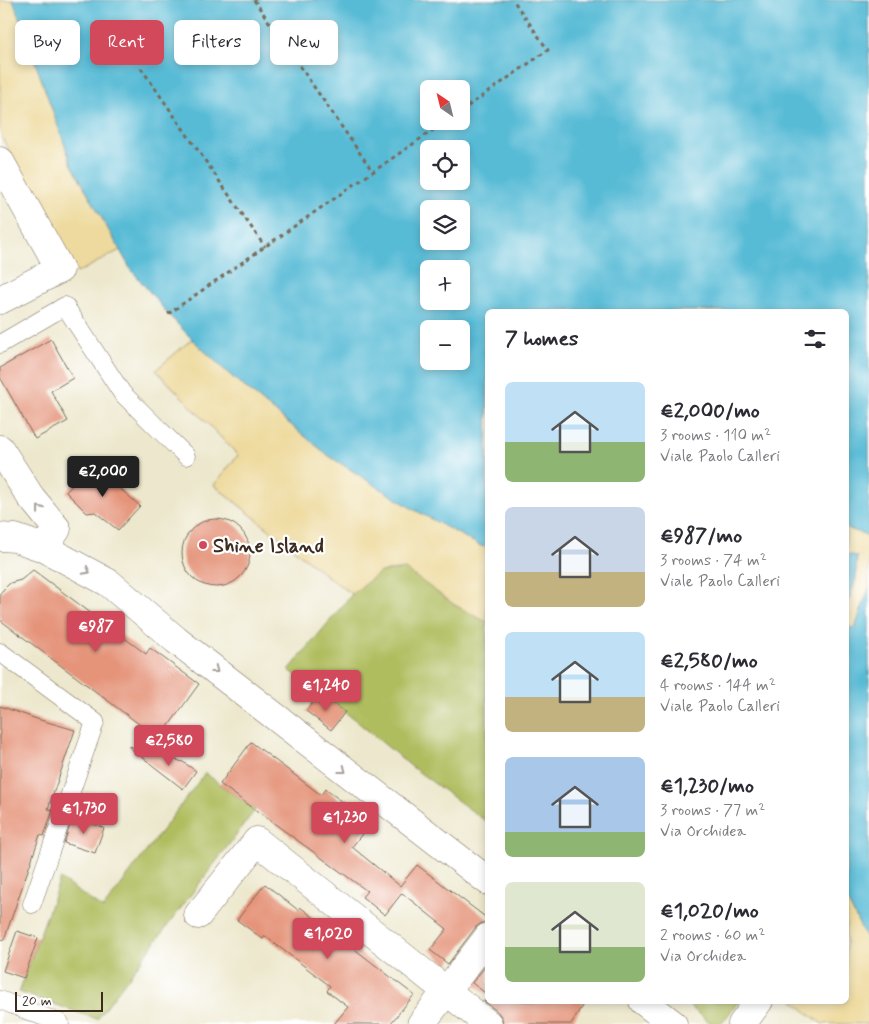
<!DOCTYPE html>
<meta charset="utf-8">
<style>
:root{--surface:#fff;--page:#f7f7f7;--text:#2b2b33;--muted:#7c7c81;--accent:#d1495b}
body{margin:0;font-family:Mynerve,sans-serif;background:var(--page);color:var(--text);height:100vh;display:flex;flex-direction:column;font-size:19px;white-space:nowrap}
*{box-sizing:border-box;margin:0}
p{font-size:16px;color:var(--muted)}
.icon{flex:none;width:28px;height:28px;fill:none;stroke:currentColor;stroke-width:2;stroke-linecap:round;stroke-linejoin:round}
.map{position:relative;flex:1;overflow:hidden}
.sheet{position:absolute;left:485px;top:309px;width:364px;height:695px;display:flex;flex-direction:column;background:var(--surface);border-radius:8px;box-shadow:0 2px 8px #0003}
.sheet>*{flex:none}
.top-card{position:absolute;left:15px;top:20px;width:395px;height:45px;display:flex;gap:10px}
.needle{width:32px;rotate:325deg}
.controls{position:absolute;left:420px;top:80px;display:grid;gap:10px}
.controls a{display:grid;place-items:center;width:50px;height:50px;border-radius:8px;background:var(--surface);box-shadow:0 2px 8px #0003;font-size:25px}
.scale{position:absolute;left:15px;bottom:12px;width:88px;box-sizing:border-box;padding-left:5px;border:2px solid #3b2a1e;border-top:0;font-size:14px;line-height:18px;white-space:nowrap;color:#3b2a1e;-webkit-text-stroke:4px #fff;paint-order:stroke}
.price{position:absolute;translate:-50% -42px;padding:0 11px;border-radius:5px;background:var(--accent);color:#fff;font-size:16px;line-height:32px;filter:drop-shadow(0 1px 2px #0008)}
.price::after{content:'';position:absolute;left:50%;top:30px;width:15px;height:11px;margin-left:-8px;background:inherit;clip-path:polygon(0 0,100% 0,50% 100%)}
.price.on{background:#222;color:#fff}
ul{padding:0;list-style:none}
li{display:flex;align-items:center;gap:15px;height:125px;padding:0 20px}
li span{display:grid;place-items:center;flex:none;width:140px;height:100px;border-radius:8px;color:#555}
li>.icon{margin-inline-start:auto}
span .icon{width:60px;height:60px;fill:#fffc;stroke-width:1}
li b{font-size:21px}
h2{display:flex;justify-content:space-between;align-items:center;height:60px;padding:0 20px;font-size:21px}
.chip{padding:0 18px;border-radius:8px;background:var(--surface);box-shadow:0 2px 8px #0003;font-size:18px;line-height:45px}
.chip.on{background:var(--accent);color:#fff}
.map>svg:first-child{display:block}
.green{fill:#b0bd5e;stroke:#76743e}
.sand{fill:#eeda9e;stroke:#94825e}
.water{fill:#58bbd6;stroke:#4a727a;fill-rule:evenodd}
.building{fill:#e5947a}
.lines{fill:none;stroke-linecap:round;stroke-linejoin:round}
.lane-casing{stroke:#796c5b;stroke-width:19}
.street-casing{stroke:#796c5b;stroke-width:29}
.path{stroke:#796c5b;stroke-width:3;stroke-dasharray:4 4;stroke-linecap:butt}
.lane{stroke:#fff;stroke-width:18}
.street{stroke:#fff;stroke-width:28}
.oneway{stroke:#a79f9a}
.poi-dot{fill:#d1495b;stroke:#fff;stroke-width:2}
.labels{text-anchor:middle;stroke-width:4.5;stroke-linejoin:round;paint-order:stroke}
.poi-label{font-size:20px;font-weight:bold;fill:#3b2a1e;stroke:#fff;text-anchor:start}
</style>
<div class="map">
<svg width="869" height="1024" viewBox="0 0 869 1024">
<rect width="100%" height="100%" fill="#fff"/>
<filter id="ink" filterUnits="userSpaceOnUse"><feTurbulence type="fractalNoise" baseFrequency=".02" numOctaves="2"/><feDisplacementMap in="SourceGraphic" scale="10" xChannelSelector="R" yChannelSelector="G"/><feConvolveMatrix kernelMatrix="1 2 1 2 8 2 1 2 1" color-interpolation-filters="sRGB"/></filter>
<filter id="wash" filterUnits="userSpaceOnUse"><feTurbulence type="fractalNoise" baseFrequency=".0096" numOctaves="4" result="noise"/><feDisplacementMap in="SourceGraphic" scale="20" xChannelSelector="R" yChannelSelector="G"/><feGaussianBlur stdDeviation="1.12" result="paint"/><feColorMatrix in="noise" values="0 0 0 0 0 0 0 0 0 0 0 0 0 0 0 0 0 1.4 0 .05"/><feComposite in="paint" operator="in"/></filter>
<g filter="url(#wash)">
<rect width="100%" height="100%" fill="#ede8cd"/>
<path class="green" d="M406,569l49,36 32,17v200l-75,-55 -58,-48 -65,-49 63,-76 28,-22z
M205,773l50,37 -158,209 -78,-27 41,-113 43,30z
M683,1001h56l-18,23h-9z"/>
<path class="sand" d="M0,0h13l59,165 48,85 -43,23 -77,-139z
M192,339l38,36 99,81 84,53 68,37 6,1v75l-32,-17 -50,-36 -25,3 -28,22 -25,-18 -113,-91 24,-30 -82,-85z
M846,528l21,7 2,12v41l-14,40 -9,-1v-19l10,-30v-22l-10,-2z
M846,898l23,46v80h-47l-29,-23h53z"/>
<path class="water" d="M13,0h856v547l-2,-12 -21,-7v-217h-358l-1,236 -6,-1 -68,-37 -84,-53 -99,-81 -38,-36 -24,-25 -38,-46 -58,-103zM429,89h32v32h-32zM429,149h32v32h-32zM429,209h32v32h-32zM429,269h32v32h-32zM429,329h32v32h-32z
M846,554l11,2 -1,22 -10,30z
M869,588v356l-23,-46v-271l9,1z"/>
<g id="blocks">
<path class="building" d="M51,339l22,39 -22,13 17,30 -33,18 -35,-62v-9z
M92,464l48,42 -22,24 -23,-18 -8,1 -21,-21z
M182 553a34 34 0 1 1 68 0a34 34 0 1 1-68 0Z
M33,570l113,84 4,-6 49,36 -40,55 -159,-119v-27l10,-10 11,-3z
M320,693l25,19 -14,18 -25,-19z
M0,706l37,13 38,11 -27,79 5,1 -9,26 -4,-1 -36,105 -4,-1z
M251,742l70,53 4,-6 46,33 -19,25 48,39 17,-21 71,54v3l-6,1 -6,4 -28,37 -18,-14 17,-21 -45,-36 -17,22 -23,-18 5,-6 -147,-107z
M129,746l54,16 13,9 -13,18 -54,-42z
M73,817l31,11 -9,25 -31,-10z
M265,884l33,26 2,-3 114,88 -24,29h-56l14,-17 -21,-16 3,-5 -65,-50 -2,3 -26,-19z
M17,931l21,7 -14,40 -21,-7z
M488,963v32l-16,-12z
M484,1001h101l-14,23h-68l-1,-6 -4,-6z"/>
</g>
</g>
<g filter="url(#ink)">
<use href="#blocks" fill-opacity="0" stroke="#796c5b" stroke-width="1"/>
<g class="lines">
<g class="lane-casing">
<path id="lane" d="M0,344l65,-38 57,87 64,63
M0,652l95,70 -63,182
M0,1000l60,23"/>
</g>
<g class="street-casing">
<path id="street" d="M0,161l60,108 -60,31
M0,449l30,47 27,33 -13,19
M0,537l15,1 29,10 65,35 67,57 312,241
M198,915l59,-74 231,183
M643,1001l30,23
M421,1024l67,-87
M742,1024l17,-23"/>
</g>
<path class="path" d="M254,0l119,172
M141,68l124,179
M461,111l87,-61 -35,-50
M168,314l278,-193"/>
<use href="#lane" class="lane"/>
<use href="#street" class="street"/>
</g>
<defs><path id="oneway-chevron" d="M-2-3.5L2.5 0L-2 3.5" fill="none" stroke-width="1.6" stroke-linecap="round" stroke-linejoin="round" transform="scale(1.25)"/></defs>
<g class="oneway">
<use href="#oneway-chevron" transform="translate(40 509) rotate(-128)"/>
<use href="#oneway-chevron" transform="translate(87 571) rotate(28)"/>
<use href="#oneway-chevron" transform="translate(215 670) rotate(38)"/>
<use href="#oneway-chevron" transform="translate(343 770) rotate(38)"/>
</g>
</g>
<circle class="poi-dot" cx="203" cy="545" r="5"/>
<g class="labels">
<g class="poi-label">
<text x="213" y="552">Shine Island</text>
</g>
</g>
</svg>
<div class="controls">
<a><svg class="needle" viewBox="-14 -14 28 28"><path d="M0-13l5 13h-10z" fill="#e53935"/><path d="M0 13l5-13h-10z" fill="#7c7c81"/></svg></a>
<a><svg class="icon" aria-label="locate" viewBox="0 0 24 24"><circle cx="12" cy="12" r="6"/><path d="M12 2v4M12 18v4M2 12h4M18 12h4"/></svg></a>
<a><svg class="icon" aria-label="layers" viewBox="0 0 24 24"><path d="M12 4l9 5-9 5-9-5zM3 14l9 5 9-5"/></svg></a>
<a>+</a>
<a>−</a>
</div>
<div class="scale">20 m</div>
<b class="price on" style="left:103px;top:498px">€2,000</b>
<b class="price" style="left:96px;top:653px">€987</b>
<b class="price" style="left:326px;top:712px">€1,240</b>
<b class="price" style="left:169px;top:767px">€2,580</b>
<b class="price" style="left:84px;top:835px">€1,730</b>
<b class="price" style="left:345px;top:844px">€1,230</b>
<b class="price" style="left:328px;top:960px">€1,020</b>
<div class="top-card">
<a class="chip">Buy</a>
<a class="chip on">Rent</a>
<a class="chip">Filters</a>
<a class="chip">New</a>
</div>
<section class="sheet">
<h2>7 homes<svg class="icon" aria-label="filters" viewBox="0 0 24 24"><path d="M4 7h16M4 17h16"/><circle cx="9" cy="7" r="2"/><circle cx="15" cy="17" r="2"/></svg></h2>
<ul>
<li><span style="background:linear-gradient(#bfe0f5 60%,#8fb573 0)"><svg class="icon" aria-label="home" viewBox="0 0 24 24"><path d="M3 11l9-7 9 7M6 9v11h12V9"/></svg></span><div><b>€2,000/mo</b><p>3 rooms · 110 m²</p><p>Viale Paolo Calleri</p></div></li>
<li><span style="background:linear-gradient(#c9d6e8 65%,#c2b280 0)"><svg class="icon" aria-label="home" viewBox="0 0 24 24"><path d="M3 11l9-7 9 7M6 9v11h12V9"/></svg></span><div><b>€987/mo</b><p>3 rooms · 74 m²</p><p>Viale Paolo Calleri</p></div></li>
<li><span style="background:linear-gradient(#bfe0f5 65%,#c2b280 0)"><svg class="icon" aria-label="home" viewBox="0 0 24 24"><path d="M3 11l9-7 9 7M6 9v11h12V9"/></svg></span><div><b>€2,580/mo</b><p>4 rooms · 144 m²</p><p>Viale Paolo Calleri</p></div></li>
<li><span style="background:linear-gradient(#a9c7e8 75%,#8fb573 0)"><svg class="icon" aria-label="home" viewBox="0 0 24 24"><path d="M3 11l9-7 9 7M6 9v11h12V9"/></svg></span><div><b>€1,230/mo</b><p>3 rooms · 77 m²</p><p>Via Orchidea</p></div></li>
<li><span style="background:linear-gradient(#dfe7d0 65%,#8fb573 0)"><svg class="icon" aria-label="home" viewBox="0 0 24 24"><path d="M3 11l9-7 9 7M6 9v11h12V9"/></svg></span><div><b>€1,020/mo</b><p>2 rooms · 60 m²</p><p>Via Orchidea</p></div></li>
</ul>
</section>
</div>
